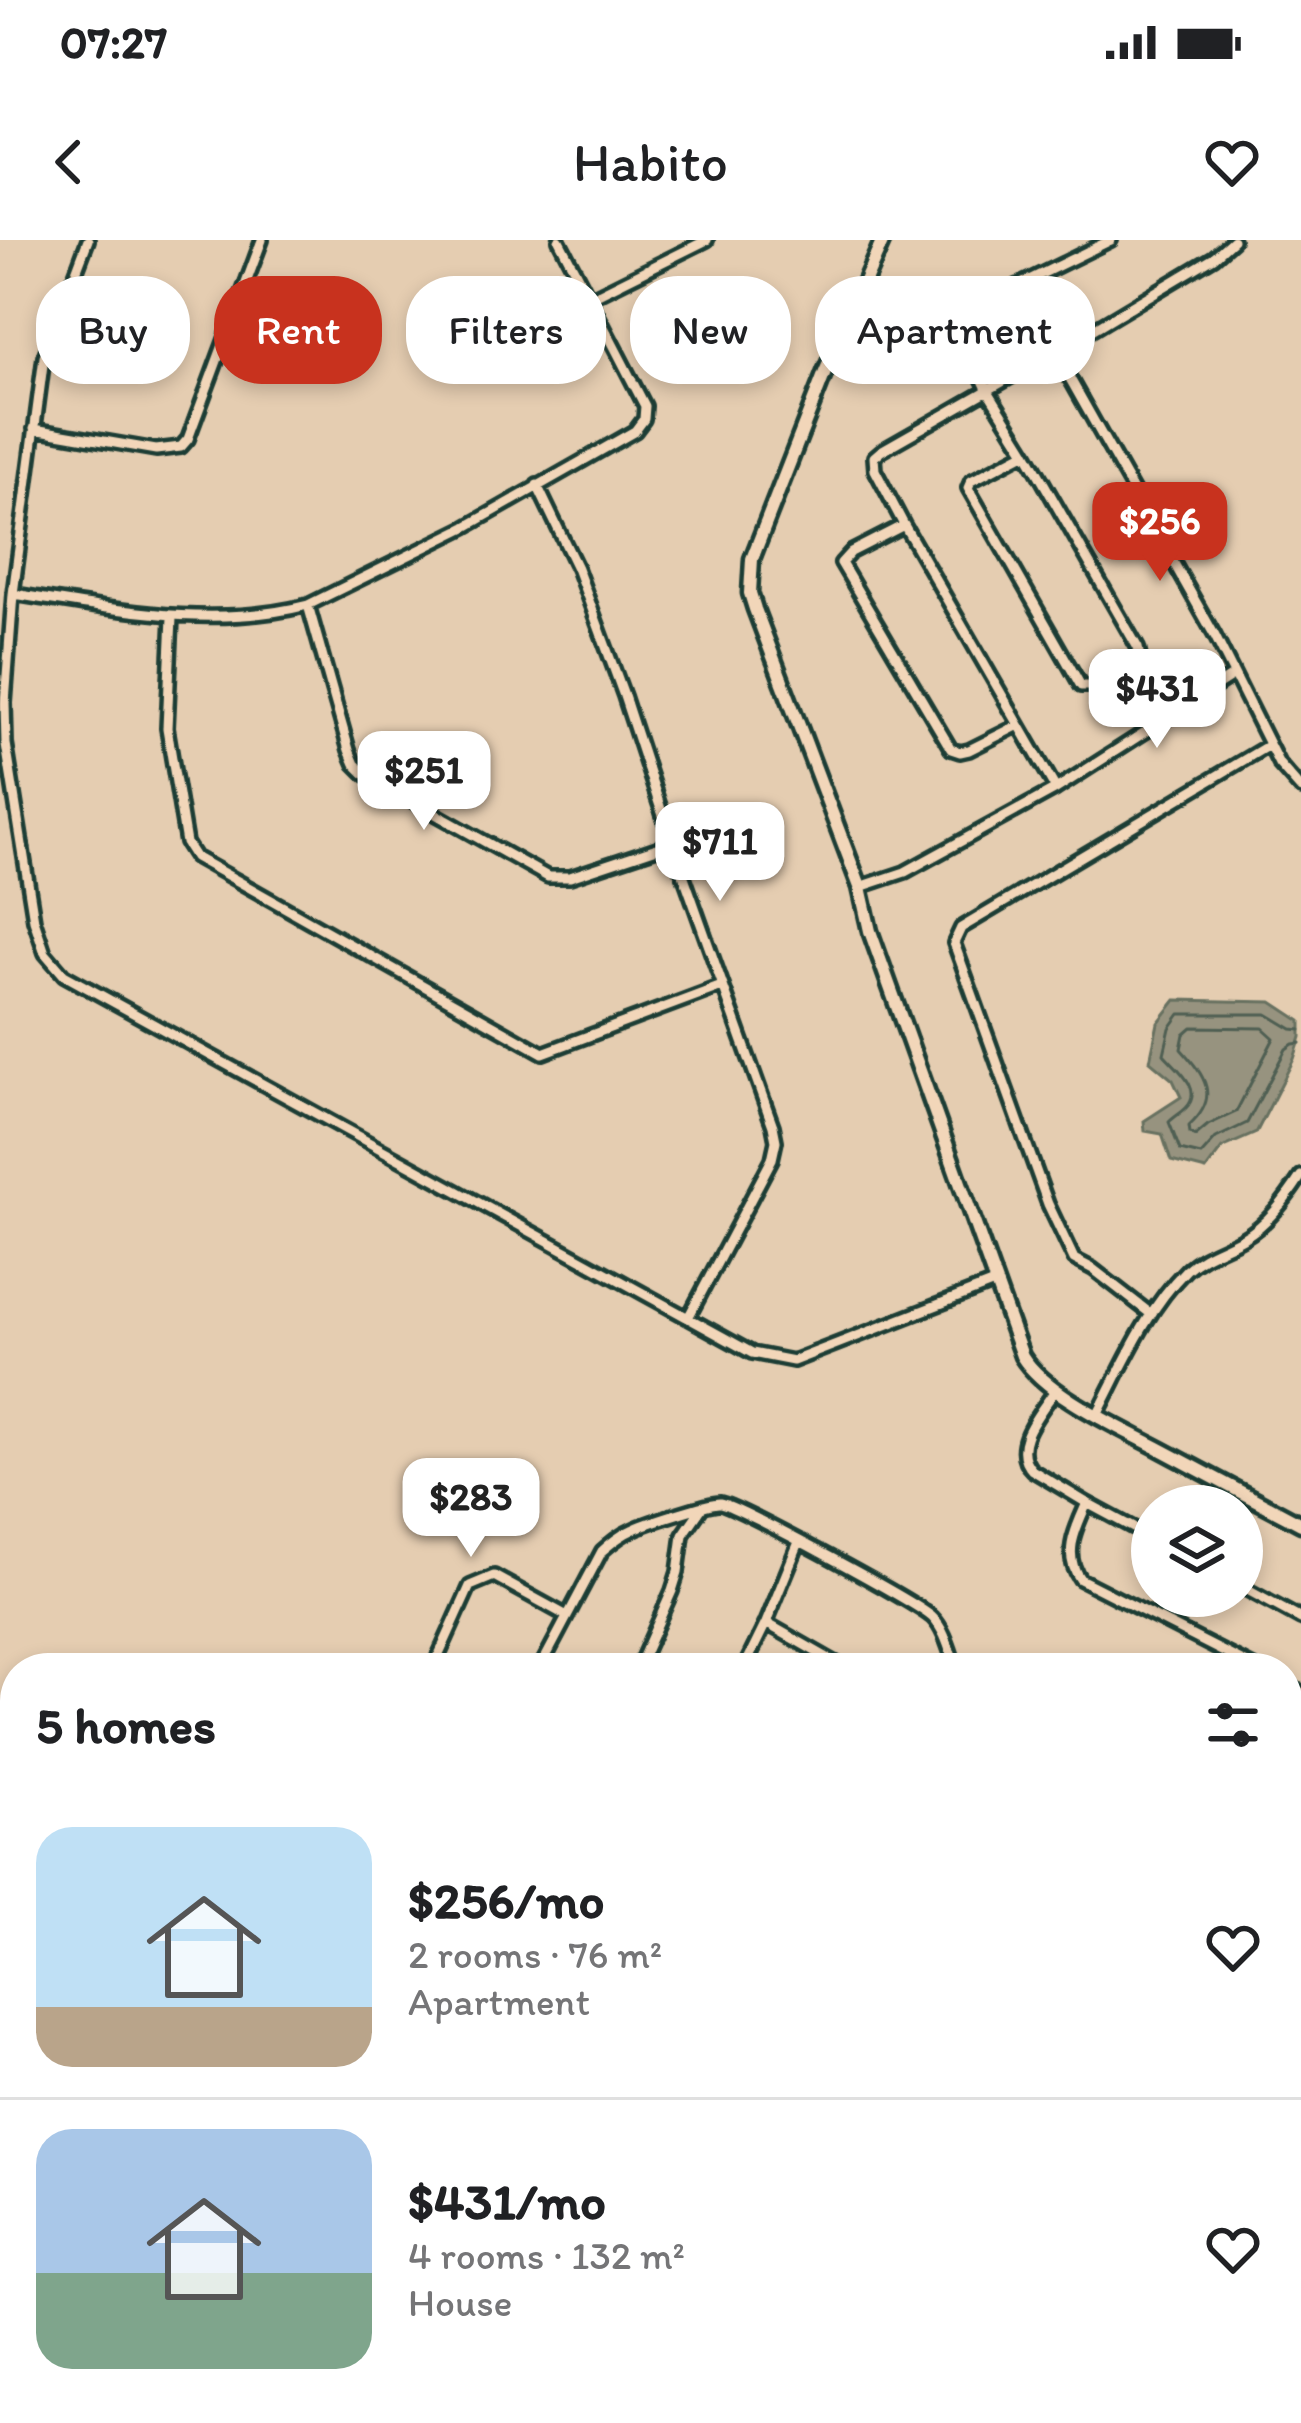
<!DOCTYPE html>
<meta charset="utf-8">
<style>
:root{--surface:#fff;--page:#f2f2f2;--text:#202124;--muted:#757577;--line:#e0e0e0;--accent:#c8321e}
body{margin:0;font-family:Itim,sans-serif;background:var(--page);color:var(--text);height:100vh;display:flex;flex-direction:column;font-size:45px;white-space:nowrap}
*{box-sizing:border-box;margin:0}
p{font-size:39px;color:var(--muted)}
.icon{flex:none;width:66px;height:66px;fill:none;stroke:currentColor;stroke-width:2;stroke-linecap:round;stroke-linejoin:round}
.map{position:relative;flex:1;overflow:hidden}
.sheet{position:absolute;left:0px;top:1413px;width:1302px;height:771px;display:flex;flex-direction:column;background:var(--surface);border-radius:48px 48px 0 0;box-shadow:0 6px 18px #0003}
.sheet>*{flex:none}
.banner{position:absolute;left:36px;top:36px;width:1230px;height:108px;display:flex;gap:24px}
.buttons{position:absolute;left:1131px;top:1245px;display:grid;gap:24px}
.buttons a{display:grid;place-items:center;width:132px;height:132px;border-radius:50%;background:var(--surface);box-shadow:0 6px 18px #0003;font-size:60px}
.price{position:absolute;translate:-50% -102px;padding:0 27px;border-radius:24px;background:#fff;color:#222;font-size:39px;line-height:78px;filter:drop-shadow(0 3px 6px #0008)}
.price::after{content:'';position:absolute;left:50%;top:72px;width:36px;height:27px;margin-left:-18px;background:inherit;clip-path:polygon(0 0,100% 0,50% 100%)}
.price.selected{background:var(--accent);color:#fff}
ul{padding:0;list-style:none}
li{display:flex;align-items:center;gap:36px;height:300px;padding:0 36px}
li+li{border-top:3px solid var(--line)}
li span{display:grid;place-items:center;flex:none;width:336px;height:240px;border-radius:36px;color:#555}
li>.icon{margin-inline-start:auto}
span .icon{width:144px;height:144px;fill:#fffc;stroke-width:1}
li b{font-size:51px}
h2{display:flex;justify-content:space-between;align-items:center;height:144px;padding:0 36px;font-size:51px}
.pill{padding:0 42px;border-radius:48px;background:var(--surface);box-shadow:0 6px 18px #0003;font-size:42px;line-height:108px}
.pill.selected{background:var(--accent);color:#fff}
.status{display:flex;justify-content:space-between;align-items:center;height:84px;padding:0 60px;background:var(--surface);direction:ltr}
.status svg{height:33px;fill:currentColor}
header{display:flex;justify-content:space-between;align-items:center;height:156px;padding:0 36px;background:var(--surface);font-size:54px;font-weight:600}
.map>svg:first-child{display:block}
.water{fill:#97937f;stroke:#677161;stroke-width:3}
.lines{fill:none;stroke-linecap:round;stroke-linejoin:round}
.shore{stroke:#4f5f52;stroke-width:3}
.street-casing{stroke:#1f3d34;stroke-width:18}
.secondary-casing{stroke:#1f3d34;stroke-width:21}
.street{stroke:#f2d6b9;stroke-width:9}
.secondary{stroke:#f2d6b9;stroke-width:12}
</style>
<div class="status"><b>07:27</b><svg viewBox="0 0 49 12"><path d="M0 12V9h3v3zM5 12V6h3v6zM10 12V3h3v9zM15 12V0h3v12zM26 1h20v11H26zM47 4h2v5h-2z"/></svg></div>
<header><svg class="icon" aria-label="back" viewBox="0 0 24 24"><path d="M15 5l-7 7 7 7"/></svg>Habito<svg class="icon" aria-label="heart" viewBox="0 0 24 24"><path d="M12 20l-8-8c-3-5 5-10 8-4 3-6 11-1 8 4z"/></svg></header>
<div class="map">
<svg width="1301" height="2183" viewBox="0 0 1301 2183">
<rect width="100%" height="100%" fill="#e5cdb1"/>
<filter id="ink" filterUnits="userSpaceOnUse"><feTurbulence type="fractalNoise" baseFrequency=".00833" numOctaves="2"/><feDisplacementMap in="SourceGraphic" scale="24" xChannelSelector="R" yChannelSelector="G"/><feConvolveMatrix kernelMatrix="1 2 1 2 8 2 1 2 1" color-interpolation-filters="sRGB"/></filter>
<g filter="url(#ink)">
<path class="water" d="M1176,760l96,2 29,19v16l-7,22 -38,74 -34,15 -16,22 -35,-9 -9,-27 -17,-3 -1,-10 37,-24 -8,-17 -23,-19 8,-38z"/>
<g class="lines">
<path class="shore" d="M1192,787l71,1 11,10 -38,74 -28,13 -13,11 -5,-3 -1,-7c32,-29 16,-50 -8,-77l3,-15z
M1301,790l-9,-1 -25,-15h-87l-10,14 -6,26c11,13 41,35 22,54 -5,5 -12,9 -17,14l11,28 21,5 15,-17 31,-15 39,-74 7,-5 8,-1"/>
<g class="street-casing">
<path id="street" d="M88,0l-44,117 -31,237 -8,109 1,41 28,176 11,33 19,22 688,378 41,8 201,-78
M590,58l117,-58
M1055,112l160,284 64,128 22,25
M34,189l122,21 25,-3 7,-8 74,-199
M1026,212l-55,29 -3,7 113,198h14l40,-20 5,-9 -2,-9 -112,-196 -38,-61 -28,-60c-1,-13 3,-17 14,-24l137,-67
M537,245l40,83 47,128 48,147 101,283 3,15 -4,18 -84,159
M904,285l-53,27 -10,11 110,186 9,3 9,-2 50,-25
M13,354c97,14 198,36 295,11l158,-78 169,-96 9,-12 1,-13 -86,-166
M308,365l41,145 6,14 11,11 182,102h22l102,-34
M172,377l-5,111 19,115 9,14 348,196 179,-67
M1056,549l178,-114
M860,647l45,-15 151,-83 -152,-264 -29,-55 -1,-13 7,-6 174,-99 159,-95 19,-17
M1151,1074l-58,-45 -19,-10 -26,-55 -94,-261 7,-15 308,-183
M1056,1149c-14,22 -48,57 -24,81l55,33c-11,25 -25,51 -7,76l175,89
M1097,1175c26,-50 49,-105 89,-145 17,-16 38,-21 57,-32 25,-14 43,-39 58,-62
M1087,1263l65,35
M1242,1347l59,32
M766,1383l79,45
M433,1428l37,-82 24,-10 73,40
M540,1428l62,-117c9,-8 18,-16 30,-21 11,-6 79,-28 88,-27 16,2 200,101 213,115 12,12 17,34 23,50
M638,1428l34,-77 6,-19 5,-37 18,-26
M744,1428l22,-45 33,-81
M1287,1445l14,7
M1287,1543l14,8
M1287,1636l3,8 11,8
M1287,1891l14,43
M496,2169l8,14
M901,2169l8,14
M578,2183l6,-14"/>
</g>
<g class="secondary-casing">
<path id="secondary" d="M883,0l-58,132 -73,187 -2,34 5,16 105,278 10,44 152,425c24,39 97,71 138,93 47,25 94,50 141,75"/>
</g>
<use href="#street" class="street"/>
<use href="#secondary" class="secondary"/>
</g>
</g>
</svg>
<div class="buttons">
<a><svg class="icon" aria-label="layers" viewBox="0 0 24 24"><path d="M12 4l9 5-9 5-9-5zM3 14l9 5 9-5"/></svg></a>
</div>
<b class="price selected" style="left:1160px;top:344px">$256</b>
<b class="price" style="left:1157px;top:511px">$431</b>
<b class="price" style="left:424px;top:593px">$251</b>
<b class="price" style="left:720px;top:664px">$711</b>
<b class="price" style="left:471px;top:1320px">$283</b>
<div class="banner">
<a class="pill">Buy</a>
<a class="pill selected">Rent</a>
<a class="pill">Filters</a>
<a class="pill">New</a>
<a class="pill">Apartment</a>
</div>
<section class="sheet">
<h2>5 homes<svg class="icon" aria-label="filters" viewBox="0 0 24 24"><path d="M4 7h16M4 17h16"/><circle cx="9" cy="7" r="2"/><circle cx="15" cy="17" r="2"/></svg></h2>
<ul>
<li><span style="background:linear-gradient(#bfe0f5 75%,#b9a48a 0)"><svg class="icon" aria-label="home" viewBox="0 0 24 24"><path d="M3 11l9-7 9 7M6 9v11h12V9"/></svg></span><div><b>$256/mo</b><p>2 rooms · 76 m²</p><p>Apartment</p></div><svg class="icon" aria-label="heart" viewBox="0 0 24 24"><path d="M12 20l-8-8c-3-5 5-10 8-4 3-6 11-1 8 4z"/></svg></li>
<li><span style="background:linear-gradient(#a9c7e8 60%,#7fa58c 0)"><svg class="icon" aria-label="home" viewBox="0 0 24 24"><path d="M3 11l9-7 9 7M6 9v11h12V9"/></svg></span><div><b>$431/mo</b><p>4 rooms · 132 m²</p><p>House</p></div><svg class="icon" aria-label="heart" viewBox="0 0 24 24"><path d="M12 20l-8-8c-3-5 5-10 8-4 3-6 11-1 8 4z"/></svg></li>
</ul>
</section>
</div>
